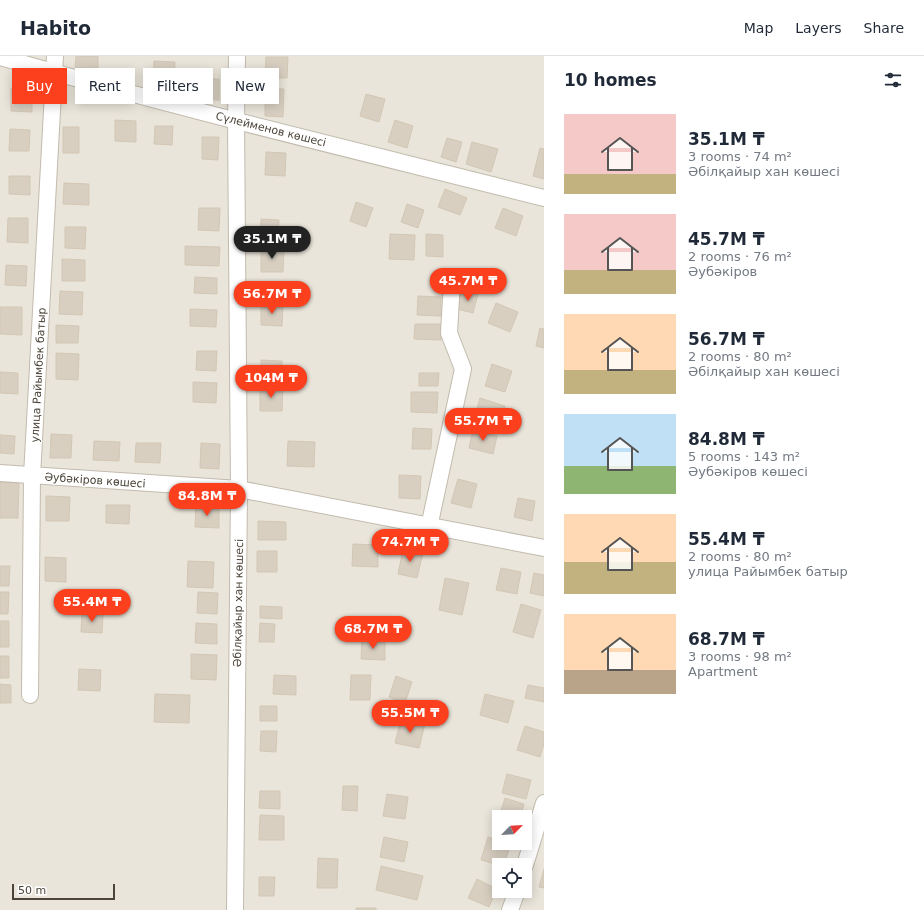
<!DOCTYPE html>
<meta charset="utf-8">
<style>
:root{--surface:#fff;--page:#f2f2f3;--text:#1f2937;--muted:#747a83;--line:#e0e1e3;--accent:#fc3f1d}
body{margin:0;font-family:"DejaVu Sans",sans-serif;background:var(--page);color:var(--text);height:100vh;display:flex;flex-direction:column;font-size:15px;white-space:nowrap}
*{box-sizing:border-box;margin:0}
p{font-size:13px;color:var(--muted)}
.icon{flex:none;width:22px;height:22px;fill:none;stroke:currentColor;stroke-width:2;stroke-linecap:round;stroke-linejoin:round}
.map{position:relative;flex:1;overflow:hidden}
.drawer{display:flex;flex-direction:column;background:var(--surface);width:380px}
.drawer>*{flex:none}
.guide{position:absolute;left:12px;top:12px;width:380px;height:36px;display:flex;gap:8px}
.needle{width:26px;rotate:66deg}
.tools{position:absolute;left:492px;top:754px;display:grid;gap:8px}
.tools a{display:grid;place-items:center;width:40px;height:40px;border-radius:0px;background:var(--surface);box-shadow:0 2px 10px #0003;font-size:20px}
.scale{position:absolute;left:12px;bottom:10px;width:103px;box-sizing:border-box;padding-left:4px;border:2px solid #4b4439;border-top:0;font-size:11px;line-height:14px;white-space:nowrap;color:#4b4439;-webkit-text-stroke:3px #fff;paint-order:stroke}
.price{position:absolute;translate:-50% -34px;padding:0 9px;border-radius:14px;background:var(--accent);color:#fff;font-size:13px;line-height:26px;filter:drop-shadow(0 1px 2px #0008)}
.price::after{content:'';position:absolute;left:50%;top:24px;width:12px;height:9px;margin-left:-6px;background:inherit;clip-path:polygon(0 0,100% 0,50% 100%)}
.price.active{background:#222;color:#fff}
ul{padding:0;list-style:none}
li{display:flex;align-items:center;gap:12px;height:100px;padding:0 20px}
li span{display:grid;place-items:center;flex:none;width:112px;height:80px;border-radius:0px;color:#555}
li>.icon{margin-inline-start:auto}
span .icon{width:48px;height:48px;fill:#fffc;stroke-width:1}
li b{font-size:17px}
h2{display:flex;justify-content:space-between;align-items:center;height:48px;padding:0 20px;font-size:17px}
.pill{padding:0 14px;border-radius:0px;background:var(--surface);box-shadow:0 2px 10px #0003;font-size:14px;line-height:36px}
.pill.active{background:var(--accent);color:#fff}
header{display:flex;align-items:center;gap:24px;box-sizing:border-box;height:56px;padding:0 20px;background:var(--surface);border-bottom:1px solid var(--line)}
header strong{font-size:19px}
nav{display:flex;gap:22px;margin-inline-start:auto;font-size:14px}
main{display:flex;flex:1;min-height:0}
.map>svg:first-child{display:block}
.residential{fill:#eae5da;fill-rule:evenodd}
.building{fill:#d8cfc1;stroke:#d3c7b4}
.lines{fill:none;stroke-linecap:round;stroke-linejoin:round}
.minor-casing{stroke:#c2bbae;stroke-width:18}
.minor{stroke:#fff;stroke-width:16}
.labels{text-anchor:middle;stroke-width:3;stroke-linejoin:round;paint-order:stroke}
.street-label{font-size:11px;fill:#4b4439;stroke:#fff}
</style>
<header>
<strong>Habito</strong>
<nav><a>Map</a><a>Layers</a><a>Share</a></nav>
</header>
<main>
<div class="map">
<svg width="544" height="854" viewBox="0 0 544 854">
<rect width="100%" height="100%" fill="#f6f3ec"/>
<path class="residential" d="M0,0h544v854h-544zM499,761h26v26h-26zM499,809h26v26h-26z"/>
<path class="building" d="M76,0h22v12h-23z
M266,1h22l-1,21h-22z
M154,5l21,1 -1,28 -21,-1z
M200,23h19v21l-19,-1z
M11,32h21v24l-21,-1z
M265,32l19,1 -1,28 -18,-1z
M366,38l19,5 -6,23 -19,-6z
M115,64l21,1v21l-21,-1z
M395,64l18,6 -6,22 -19,-6z
M155,70h18l-1,19 -18,-1z
M63,71h16v26h-16z
M10,73l20,1 -1,21h-20z
M202,81h17l-1,23 -16,-1z
M447,82l15,4 -6,20 -15,-5z
M472,86l26,7 -7,23 -25,-8z
M540,92l4,1v30l-11,-3z
M266,96l20,1 -1,23 -20,-1z
M9,120h21v19l-21,-1z
M64,127l25,1v21l-26,-1z
M445,133l22,9 -7,17 -22,-8z
M356,146l17,6 -7,19 -16,-6z
M407,148l17,6 -6,18 -17,-6z
M199,152h21l-1,23 -21,-1z
M503,152l20,8 -7,20 -21,-8z
M8,162h20v25l-21,-1z
M261,163l18,1 -1,22h-18z
M65,171h21l-1,22 -20,-1z
M390,178l25,1 -1,25 -25,-1z
M426,178l17,1v22l-17,-1z
M185,190l35,1 -1,19 -34,-1z
M261,191l23,1 -1,24h-22z
M62,203l23,1v21h-23z
M6,209l21,1 -1,20 -21,-1z
M195,221l22,1v16l-23,-1z
M462,234l16,4 -5,19 -16,-4z
M60,235l23,1 -1,23 -23,-1z
M418,240l23,1v19l-24,-1z
M496,247l22,9 -8,20 -22,-9z
M261,248l22,1 -1,21 -21,-1z
M0,251h22v28l-22,-1z
M190,253l27,1 -1,17 -26,-1z
M415,268h27l-1,16 -27,-1z
M56,269l23,1 -1,17h-22z
M540,272l4,1v19l-8,-2z
M197,295h20l-1,20 -20,-1z
M56,297l23,1 -1,26 -22,-1z
M261,304l21,1 -1,21 -20,-1z
M492,308l20,7 -7,21 -20,-6z
M0,316l18,1v21l-18,-1z
M419,317h20l-1,13h-19z
M193,326l24,1 -1,20 -23,-1z
M260,330l23,1 -1,24h-22z
M411,336h27l-1,21 -26,-1z
M480,342l25,8 -6,21 -25,-8z
M413,372l19,1 -1,20h-19z
M473,374l24,6 -4,18 -24,-6z
M51,378l21,1 -1,23h-21z
M0,379l15,1 -1,18 -14,-1z
M94,385l26,1 -1,19 -26,-1z
M288,385l27,1 -1,25 -27,-1z
M136,387h25l-1,20 -25,-1z
M201,387l19,1 -1,25 -19,-1z
M399,419l22,1 -1,23 -21,-1z
M458,423l19,5 -6,24 -20,-5z
M0,426l19,1 -1,35h-18z
M46,440l24,1 -1,24h-23z
M518,442l17,3 -3,20 -18,-4z
M106,449h24l-1,19 -23,-1z
M196,450l23,1v21l-24,-1z
M258,465l28,1v18h-28z
M353,488l25,1v22l-26,-1z
M403,493l20,4 -6,25 -19,-4z
M257,495h20v21h-20z
M45,501l21,1v24l-21,-1z
M188,505l26,1 -1,26 -26,-1z
M0,510h10l-1,20h-9z
M501,512l20,4 -4,22 -21,-4z
M534,517l10,2v21l-14,-3z
M445,522l24,5 -7,32 -23,-5z
M0,536h9l-1,22h-8z
M198,536l20,1 -1,21 -20,-1z
M521,548l20,6 -8,28 -20,-6z
M260,550l22,1v12l-22,-1z
M82,557l21,1 -1,19 -21,-1z
M0,565h9v26h-9z
M196,567l21,1v20l-22,-1z
M260,567l15,1 -1,18h-15z
M362,584l23,1v19l-24,-1z
M191,598l26,1 -1,25 -25,-1z
M0,600h9v22h-9z
M79,613l22,1 -1,21 -22,-1z
M274,619l22,1v19l-23,-1z
M351,619h20l-1,25h-20z
M396,620l16,6 -7,21 -16,-6z
M0,628l11,1v18h-11z
M528,629l16,3v14l-19,-4z
M155,638l35,1 -1,28 -35,-1z
M485,638l29,7 -6,22 -28,-8z
M260,650h17v15h-17z
M401,663l24,5 -6,24 -24,-5z
M525,670l19,6v12l-4,13 -23,-7z
M261,675h16l-1,21 -16,-1z
M507,718l24,6 -5,19 -24,-6z
M343,730h15l-1,25 -15,-1z
M260,735h20v18l-21,-1z
M387,738l21,3 -3,22 -22,-3z
M505,742l19,6 -4,13h-21z
M260,759l24,1v24h-25z
M384,781l24,5 -4,20 -24,-5z
M488,781l11,3v3l12,1 -7,21h-5l-18,-5z
M318,802l20,1 -1,29h-20z
M381,810l42,10 -6,24 -41,-10z
M544,813v19l-5,-1z
M259,821h16l-1,19h-15z
M477,823l20,10 -8,18 -21,-9z
M356,852h20v2h-20z"/>
<g class="lines">
<g class="minor-casing">
<path id="minor" d="M0,1c180,52 362,95 544,141
M0,417l239,16 305,59
M429,471l34,-158 -14,-36 3,-52
M30,639l2,-219 23,-420
M525,809l19,-62
M235,854l4,-421 -3,-368 1,-65
M510,854l7,-19"/>
</g>
<use href="#minor" class="minor"/>
</g>
<g class="labels">
<g class="street-label">
<text transform="translate(271 73) rotate(14)" y="4">Сүлейменов көшесі</text>
<text transform="translate(38 319) rotate(-87)" y="4">улица Райымбек батыр</text>
<text transform="translate(95 424) rotate(4)" y="4">Әубәкіров көшесі</text>
<text transform="translate(238 547) rotate(-89)" y="4">Әбілқайыр хан көшесі</text>
</g>
</g>
</svg>
<div class="tools">
<a><svg class="needle" viewBox="-14 -14 28 28"><path d="M0-13l5 13h-10z" fill="#e53935"/><path d="M0 13l5-13h-10z" fill="#747a83"/></svg></a>
<a><svg class="icon" aria-label="locate" viewBox="0 0 24 24"><circle cx="12" cy="12" r="6"/><path d="M12 2v4M12 18v4M2 12h4M18 12h4"/></svg></a>
</div>
<div class="scale">50 m</div>
<b class="price active" style="left:272px;top:204px">35.1M ₸</b>
<b class="price" style="left:468px;top:246px">45.7M ₸</b>
<b class="price" style="left:272px;top:259px">56.7M ₸</b>
<b class="price" style="left:271px;top:343px">104M ₸</b>
<b class="price" style="left:483px;top:386px">55.7M ₸</b>
<b class="price" style="left:207px;top:461px">84.8M ₸</b>
<b class="price" style="left:410px;top:507px">74.7M ₸</b>
<b class="price" style="left:92px;top:567px">55.4M ₸</b>
<b class="price" style="left:373px;top:594px">68.7M ₸</b>
<b class="price" style="left:410px;top:678px">55.5M ₸</b>
<div class="guide">
<a class="pill active">Buy</a>
<a class="pill">Rent</a>
<a class="pill">Filters</a>
<a class="pill">New</a>
</div>
</div>
<section class="drawer">
<h2>10 homes<svg class="icon" aria-label="filters" viewBox="0 0 24 24"><path d="M4 7h16M4 17h16"/><circle cx="9" cy="7" r="2"/><circle cx="15" cy="17" r="2"/></svg></h2>
<ul>
<li><span style="background:linear-gradient(#f6c9c9 75%,#c2b280 0)"><svg class="icon" aria-label="home" viewBox="0 0 24 24"><path d="M3 11l9-7 9 7M6 9v11h12V9"/></svg></span><div><b>35.1M ₸</b><p>3 rooms · 74 m²</p><p>Әбілқайыр хан көшесі</p></div></li>
<li><span style="background:linear-gradient(#f6c9c9 70%,#c2b280 0)"><svg class="icon" aria-label="home" viewBox="0 0 24 24"><path d="M3 11l9-7 9 7M6 9v11h12V9"/></svg></span><div><b>45.7M ₸</b><p>2 rooms · 76 m²</p><p>Әубәкіров</p></div></li>
<li><span style="background:linear-gradient(#ffd9b3 70%,#c2b280 0)"><svg class="icon" aria-label="home" viewBox="0 0 24 24"><path d="M3 11l9-7 9 7M6 9v11h12V9"/></svg></span><div><b>56.7M ₸</b><p>2 rooms · 80 m²</p><p>Әбілқайыр хан көшесі</p></div></li>
<li><span style="background:linear-gradient(#bfe0f5 65%,#8fb573 0)"><svg class="icon" aria-label="home" viewBox="0 0 24 24"><path d="M3 11l9-7 9 7M6 9v11h12V9"/></svg></span><div><b>84.8M ₸</b><p>5 rooms · 143 m²</p><p>Әубәкіров көшесі</p></div></li>
<li><span style="background:linear-gradient(#ffd9b3 60%,#c2b280 0)"><svg class="icon" aria-label="home" viewBox="0 0 24 24"><path d="M3 11l9-7 9 7M6 9v11h12V9"/></svg></span><div><b>55.4M ₸</b><p>2 rooms · 80 m²</p><p>улица Райымбек батыр</p></div></li>
<li><span style="background:linear-gradient(#ffd9b3 70%,#b9a48a 0)"><svg class="icon" aria-label="home" viewBox="0 0 24 24"><path d="M3 11l9-7 9 7M6 9v11h12V9"/></svg></span><div><b>68.7M ₸</b><p>3 rooms · 98 m²</p><p>Apartment</p></div></li>
</ul>
</section>
</main>
